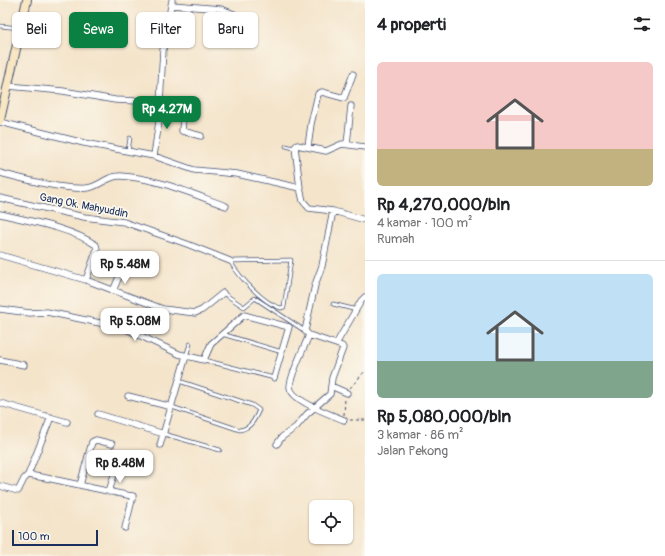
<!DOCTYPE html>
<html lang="id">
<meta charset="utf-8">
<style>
:root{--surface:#fff;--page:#f2f2f2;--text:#202124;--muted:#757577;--line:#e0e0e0;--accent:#0b8043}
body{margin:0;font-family:Pangolin,sans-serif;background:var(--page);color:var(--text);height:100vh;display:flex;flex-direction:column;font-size:15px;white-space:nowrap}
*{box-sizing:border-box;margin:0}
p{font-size:13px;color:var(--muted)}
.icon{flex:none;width:22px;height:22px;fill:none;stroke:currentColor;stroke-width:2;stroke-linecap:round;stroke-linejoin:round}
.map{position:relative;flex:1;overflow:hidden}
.details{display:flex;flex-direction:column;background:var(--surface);width:300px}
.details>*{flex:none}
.hud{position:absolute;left:12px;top:12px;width:293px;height:36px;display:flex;gap:8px}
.fabs{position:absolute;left:309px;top:500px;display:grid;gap:8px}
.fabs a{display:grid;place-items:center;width:44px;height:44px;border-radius:6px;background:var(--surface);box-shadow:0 1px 3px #0004;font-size:20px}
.scale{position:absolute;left:12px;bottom:10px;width:86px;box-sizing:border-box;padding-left:4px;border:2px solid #1b2f5e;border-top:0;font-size:11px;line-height:14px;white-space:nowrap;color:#1b2f5e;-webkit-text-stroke:3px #fbf7ec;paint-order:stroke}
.price{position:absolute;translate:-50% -34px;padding:0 9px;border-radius:8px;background:#fff;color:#222;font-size:13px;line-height:26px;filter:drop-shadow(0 1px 2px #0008)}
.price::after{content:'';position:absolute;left:50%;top:24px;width:12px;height:9px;margin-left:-6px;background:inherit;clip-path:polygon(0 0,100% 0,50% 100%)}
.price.current{background:var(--accent);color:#fff}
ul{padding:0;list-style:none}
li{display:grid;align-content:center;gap:8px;height:212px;padding:0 12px}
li+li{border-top:1px solid var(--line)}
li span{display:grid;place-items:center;height:124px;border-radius:6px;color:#555}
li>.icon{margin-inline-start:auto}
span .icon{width:72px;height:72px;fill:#fffc;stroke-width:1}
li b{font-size:17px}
h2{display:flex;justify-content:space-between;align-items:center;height:48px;padding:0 12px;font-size:17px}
.tag{padding:0 14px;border-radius:6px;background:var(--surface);box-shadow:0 1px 3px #0004;font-size:14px;line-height:36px}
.tag.current{background:var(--accent);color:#fff}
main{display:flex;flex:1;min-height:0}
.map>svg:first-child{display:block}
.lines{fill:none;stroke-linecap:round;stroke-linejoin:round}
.service-casing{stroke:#3c4a6e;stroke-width:4.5}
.minor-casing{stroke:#3c4a6e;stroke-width:7}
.secondary-casing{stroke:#3c4a6e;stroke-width:10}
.path{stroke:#3c4a6e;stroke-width:1;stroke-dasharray:3 3;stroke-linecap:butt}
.service{stroke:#fff;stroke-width:3}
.minor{stroke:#fff;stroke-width:5.5}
.secondary{stroke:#f9e7c3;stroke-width:8}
.labels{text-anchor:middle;stroke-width:3.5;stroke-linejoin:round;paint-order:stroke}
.street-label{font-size:11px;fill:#1b2f5e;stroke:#fbf7ec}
</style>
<main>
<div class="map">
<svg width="365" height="556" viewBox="0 0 365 556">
<rect width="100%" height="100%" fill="#fbf7ec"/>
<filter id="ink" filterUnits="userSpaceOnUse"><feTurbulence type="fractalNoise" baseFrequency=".025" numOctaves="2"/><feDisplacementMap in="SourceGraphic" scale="8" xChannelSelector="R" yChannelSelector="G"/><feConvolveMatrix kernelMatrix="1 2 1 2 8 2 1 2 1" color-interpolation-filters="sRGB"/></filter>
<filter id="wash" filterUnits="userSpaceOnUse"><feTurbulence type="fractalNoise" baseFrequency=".012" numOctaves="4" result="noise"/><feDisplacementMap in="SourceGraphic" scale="16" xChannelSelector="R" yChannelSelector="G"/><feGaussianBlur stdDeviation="0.9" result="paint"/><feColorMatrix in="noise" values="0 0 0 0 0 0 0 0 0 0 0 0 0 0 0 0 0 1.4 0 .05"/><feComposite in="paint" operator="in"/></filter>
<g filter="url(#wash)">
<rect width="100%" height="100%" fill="#f4e4ca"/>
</g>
<g filter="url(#ink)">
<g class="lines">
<g class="service-casing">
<path id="service" d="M0,26l20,2
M286,146l8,2
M128,151l2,-13
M291,260l-7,47 -3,1c-17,-4 -42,-31 -51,-47z
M223,293l21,14 11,-9 50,33
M333,304l24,6
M222,334l60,18
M186,356l4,-12
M204,360l70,18
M172,407l68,23c11,-2 15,-11 19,-20l-7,-5 -73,-24
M164,434l56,16"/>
</g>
<g class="minor-casing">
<path id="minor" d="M172,5l49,4 13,5
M8,86l55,5 52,9 69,3 -2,28 19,5
M0,122l84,21 70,13 40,14 43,4 63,14 3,13 6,7 24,3 32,9
M347,144l4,-38
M308,147l3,-23 7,-30 4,-2 22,6 9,-24
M154,156l5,-35 4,-71 9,-50
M0,173c23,6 64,17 87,15 12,-1 21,-13 34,-12 36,2 71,18 105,30
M300,188l-5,-41 2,-2 29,6 16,-7 23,3
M0,198l84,19 40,5 63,22 43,17
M333,211l-11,55 -7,19 -10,46 4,4 27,9 25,-43 4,-4
M0,214c30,7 71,14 96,31l1,4 -11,31
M0,255l86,25 77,29 32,4 7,-3 21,-17
M113,291l11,-26 7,1
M0,309l30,4 17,-1 77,16 55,26 25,6 7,-16 33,-29 45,12 -15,51
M309,335c-4,11 -20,43 -19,52 1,14 42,28 54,33
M0,360l24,5
M331,386l16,7
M128,396l44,11
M0,403l67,19
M98,414l66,20
M51,417l-23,58c35,5 69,15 105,21l-8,32
M277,444l5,-7 14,-10 11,-13 23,-20 2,-16 11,-30 -1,-2 -6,-2
M160,445l26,-89
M80,485l12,-43 4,-2 16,4
M0,486l18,5 6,-12 4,-4
M109,492l6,-21"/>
</g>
<g class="secondary-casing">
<path id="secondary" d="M0,120l27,-120"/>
</g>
<path class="path" d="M350,388l15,-17
M344,415l1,-17
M350,420h15"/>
<use href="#service" class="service"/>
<use href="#minor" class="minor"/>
<use href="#secondary" class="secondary"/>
</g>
</g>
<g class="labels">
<g class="street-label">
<text transform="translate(84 205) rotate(11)" y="4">Gang Ok. Mahyuddin</text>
</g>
</g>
</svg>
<div class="fabs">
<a><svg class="icon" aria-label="locate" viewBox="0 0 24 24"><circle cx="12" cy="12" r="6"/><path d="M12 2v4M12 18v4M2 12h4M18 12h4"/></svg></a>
</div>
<div class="scale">100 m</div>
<b class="price current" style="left:167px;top:130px">Rp 4.27M</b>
<b class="price" style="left:125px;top:285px">Rp 5.48M</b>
<b class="price" style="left:135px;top:342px">Rp 5.08M</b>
<b class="price" style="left:120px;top:484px">Rp 8.48M</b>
<div class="hud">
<a class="tag">Beli</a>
<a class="tag current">Sewa</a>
<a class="tag">Filter</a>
<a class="tag">Baru</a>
</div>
</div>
<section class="details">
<h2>4 properti<svg class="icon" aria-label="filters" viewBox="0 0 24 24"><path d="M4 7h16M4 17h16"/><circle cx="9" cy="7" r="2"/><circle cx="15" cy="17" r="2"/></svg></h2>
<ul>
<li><span style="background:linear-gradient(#f6c9c9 70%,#c2b280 0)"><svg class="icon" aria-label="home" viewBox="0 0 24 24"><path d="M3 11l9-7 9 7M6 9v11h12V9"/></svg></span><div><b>Rp 4,270,000/bln</b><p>4 kamar · 100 m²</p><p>Rumah</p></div></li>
<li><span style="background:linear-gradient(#bfe0f5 70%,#7fa58c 0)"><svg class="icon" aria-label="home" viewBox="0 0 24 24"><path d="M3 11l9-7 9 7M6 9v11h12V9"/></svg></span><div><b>Rp 5,080,000/bln</b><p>3 kamar · 86 m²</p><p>Jalan Pekong</p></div></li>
</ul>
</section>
</main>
